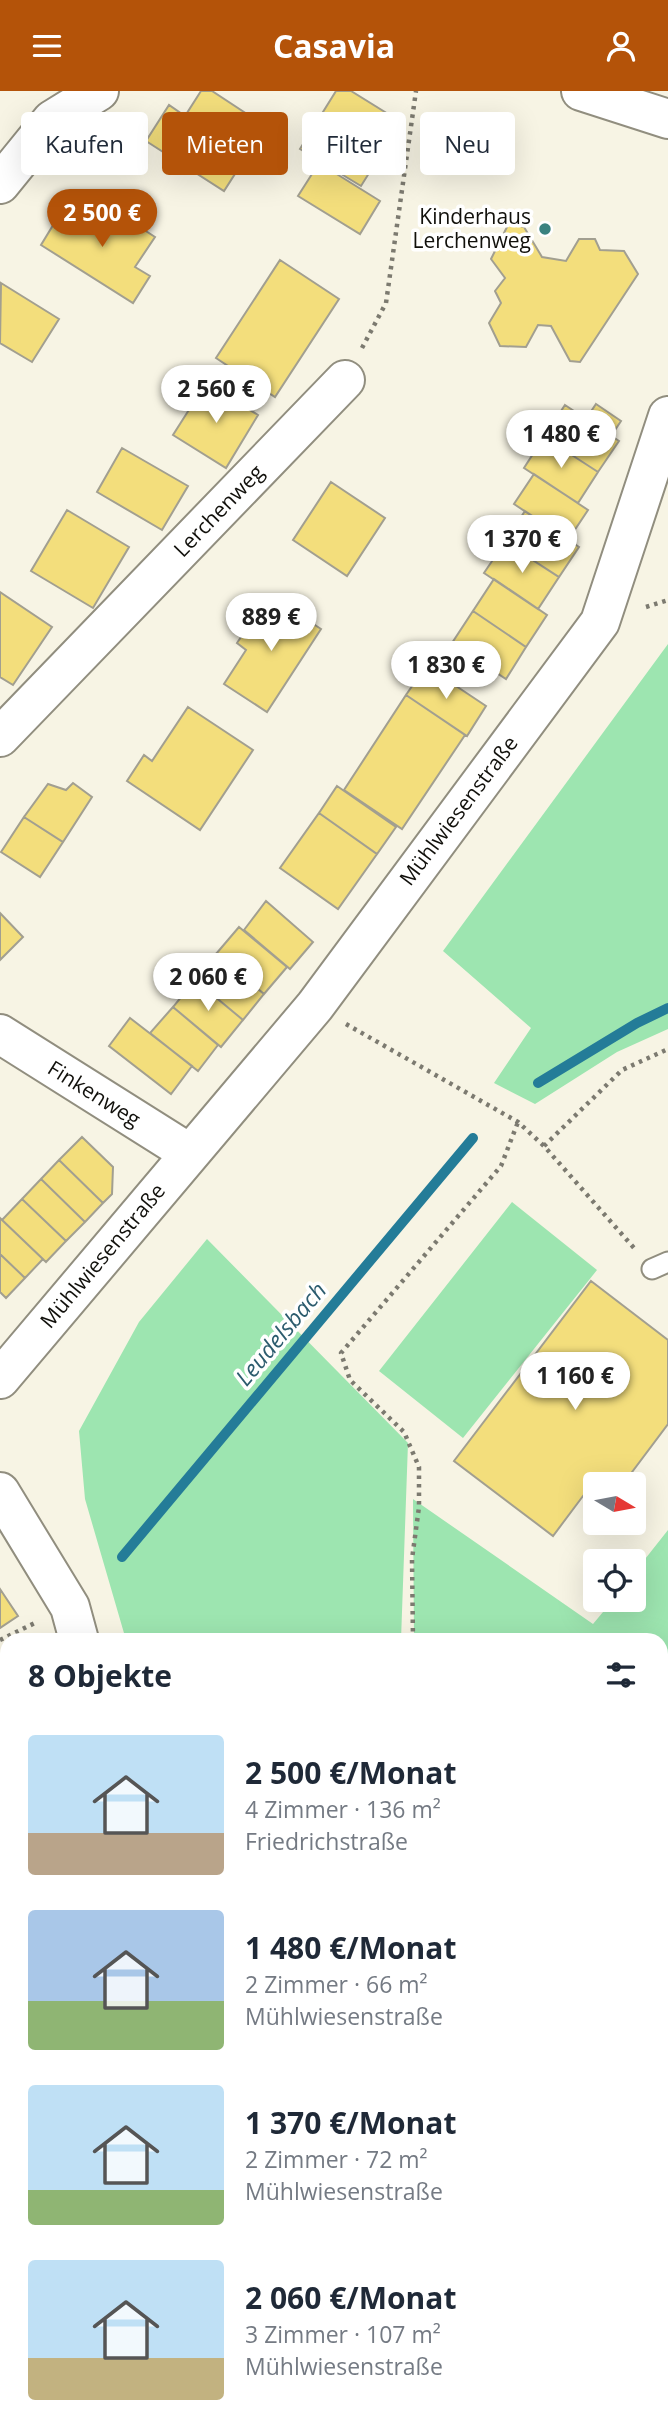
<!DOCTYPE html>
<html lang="de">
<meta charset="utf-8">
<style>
:root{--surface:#fff;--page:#f2f2f3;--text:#1f2937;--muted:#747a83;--accent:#b45309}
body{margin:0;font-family:"Open Sans",sans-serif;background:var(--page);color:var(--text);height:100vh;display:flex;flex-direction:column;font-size:26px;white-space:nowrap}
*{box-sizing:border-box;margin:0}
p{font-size:23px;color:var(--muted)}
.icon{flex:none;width:38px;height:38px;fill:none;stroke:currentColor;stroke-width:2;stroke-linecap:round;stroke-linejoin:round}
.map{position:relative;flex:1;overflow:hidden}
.panel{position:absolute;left:0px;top:1542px;width:668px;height:800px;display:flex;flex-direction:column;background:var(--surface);border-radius:21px 21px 0 0;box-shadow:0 7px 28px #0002}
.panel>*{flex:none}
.hud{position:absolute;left:21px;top:21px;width:626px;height:63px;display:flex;gap:14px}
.needle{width:46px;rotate:100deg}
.tools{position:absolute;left:583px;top:1381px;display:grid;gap:14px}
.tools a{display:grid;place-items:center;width:63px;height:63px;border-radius:7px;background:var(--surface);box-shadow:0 7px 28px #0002;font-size:35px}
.price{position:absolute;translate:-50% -60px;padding:0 16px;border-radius:24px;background:#fff;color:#222;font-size:23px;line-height:46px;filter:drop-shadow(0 2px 4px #0008)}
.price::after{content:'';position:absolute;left:50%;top:42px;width:21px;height:16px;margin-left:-10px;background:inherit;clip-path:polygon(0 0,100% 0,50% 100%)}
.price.active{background:var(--accent);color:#fff}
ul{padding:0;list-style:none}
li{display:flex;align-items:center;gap:21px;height:175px;padding:0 28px}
li span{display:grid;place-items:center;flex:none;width:196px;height:140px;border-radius:7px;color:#555}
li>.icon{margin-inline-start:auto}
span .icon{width:84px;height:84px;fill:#fffc;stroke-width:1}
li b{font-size:30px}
h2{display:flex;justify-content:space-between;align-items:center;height:84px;padding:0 28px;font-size:30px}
.tag{padding:0 24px;border-radius:7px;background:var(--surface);box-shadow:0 7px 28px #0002;font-size:24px;line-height:63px}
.tag.active{background:var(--accent);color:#fff}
header{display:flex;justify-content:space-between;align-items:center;height:91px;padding:0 28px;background:var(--accent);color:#fff;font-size:32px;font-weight:700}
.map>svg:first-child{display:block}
.green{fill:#9de5b0}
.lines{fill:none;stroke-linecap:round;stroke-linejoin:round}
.stream{stroke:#247c98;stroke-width:10}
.building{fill:#f3de7c;stroke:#a29f90;stroke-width:2}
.service-casing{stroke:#918e7f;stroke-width:23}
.minor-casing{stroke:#918e7f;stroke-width:42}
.tertiary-casing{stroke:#918e7f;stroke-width:42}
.path{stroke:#7c7a70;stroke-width:4.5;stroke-dasharray:3.5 5;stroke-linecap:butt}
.service{stroke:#fff;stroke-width:19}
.minor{stroke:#fff;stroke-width:38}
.tertiary{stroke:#fff;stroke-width:38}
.poi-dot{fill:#3a827f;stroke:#fff;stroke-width:2.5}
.labels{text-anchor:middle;stroke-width:7;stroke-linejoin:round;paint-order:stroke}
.poi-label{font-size:21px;fill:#11100b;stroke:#fff;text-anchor:end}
.street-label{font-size:21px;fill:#11100b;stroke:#fff}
.water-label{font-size:23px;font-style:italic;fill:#2c5c6e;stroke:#fff}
</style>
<header><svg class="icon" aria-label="menu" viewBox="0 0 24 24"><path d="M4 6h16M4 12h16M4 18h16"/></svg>Casavia<svg class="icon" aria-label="person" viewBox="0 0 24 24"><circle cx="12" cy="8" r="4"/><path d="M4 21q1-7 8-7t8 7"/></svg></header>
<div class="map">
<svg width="668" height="2340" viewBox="0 0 668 2340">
<rect width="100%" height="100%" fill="#f7f4e4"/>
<path class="green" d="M668,553v385l-51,23 -82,52 -41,-21 37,-55 -88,-77z
M512,1111l85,68 -134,168 -84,-67z
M207,1148l201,204 -7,197h-275l-41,-141 -6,-68 60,-109z
M413,1408l180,125 20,-24 21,-1v-26l34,-43v901h-351v-6h345v-785h-248z"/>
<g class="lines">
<path class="stream" d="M538,992l99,-60 31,-15
M122,1466l351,-419
M0,1586l7,-5"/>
</g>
<path class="building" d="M201,0h11l38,25 -8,12 16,10 -34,53 -78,-50 23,-36 16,11z
M336,0h15l50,31 -40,64 -61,-37z
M319,72l61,38 -20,33 -62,-38z
M66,113l30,19 11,-17 48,31 -20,30 15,9 -17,27 -92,-58z
M509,132l15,4 18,30 24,4 13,-22h16l5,11 24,1 14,23 -58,88 -10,-1 -19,-35 -13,-1 -12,22 -26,-1 -11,-23 12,-20 -6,-12 10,-13 -14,-19z
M280,169l59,39 -64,98 -59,-39z
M1,192l58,36 -27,43 -32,-19z
M206,292l52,32 -32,53 -53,-33z
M596,313l25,17 -10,15 -25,-17z
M565,314l54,36 -21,31 -54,-35z
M544,346l54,35 -20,31 -54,-35z
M122,357l66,38 -26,44 -65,-38z
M534,383l54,36 -20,30 -54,-36z
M331,391l54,36 -38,58 -54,-36z
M67,419l62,37 -36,61 -62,-37z
M525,420l54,36 -20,30 -54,-35z
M505,451l54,35 -21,32 -54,-36z
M494,488l53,36 -21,32 -53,-36z
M0,501l52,35 -39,58 -13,-8z
M269,504l52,34 -54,83 -43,-28 22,-34 -9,-7z
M473,520l53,36 -20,32 -54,-36z
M426,575l60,40 -19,30 -61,-41z
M406,604l59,40 -63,94 -58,-39z
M188,616l65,43 -53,80 -73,-49 17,-26 8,6z
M73,692l19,14 -29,45 -39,-25 24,-33 18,6z
M337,695l59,41 -19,27 -58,-41z
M319,722l58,41 -39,55 -58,-41z
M24,726l39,25 -23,35 -39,-25z
M266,810l47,41 -23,27 -46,-39z
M0,822l23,24 -23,23z
M239,836l48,40 -23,27 -48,-40z
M216,863l48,40 -21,26 -48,-40z
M195,889l48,40 -22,27 -48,-40z
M173,916l45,38 -20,26 -48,-38z
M130,927l62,48 -21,28 -62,-48z
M82,1046l31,30 -1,27 -9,9 -44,-43z
M59,1069l44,43 -18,19 -44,-43z
M41,1088l44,43 -19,19 -44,-42z
M22,1108l44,42 -20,21 -44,-42z
M0,1127l43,41 -18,19 -25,-24z
M0,1163l25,24 -19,20 -6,-6z
M591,1190l77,59v84l-45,60h-28v14l-9,-6 -33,44 -99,-75z
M0,1498l18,27 -18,12z
M7,1664v61l-7,1v-61z
M7,1725v19l-7,1v-19z
M7,1759v58l-7,1v-58z
M0,1888h7v42l-1,5 -6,1z
M7,2053v57l-7,1v-57z
M7,2110v62l-7,1v-62z
M0,2228h7v66l-7,1z"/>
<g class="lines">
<g class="service-casing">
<path id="service" d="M652,1178l16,-7"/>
</g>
<g class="minor-casing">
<path id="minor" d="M581,0l87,28
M0,93l52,-64 47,-29
M0,646l345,-357
M0,943l189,119
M0,1288l315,-373 285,-384 68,-206
M0,1984l7,-2
M196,2334l9,6
M248,2340l5,-6"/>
</g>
<g class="tertiary-casing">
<path id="tertiary" d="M0,1401l70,115 9,33
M330,2334l4,6"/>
</g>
<path class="path" d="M362,257l24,-45 30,-212
M646,516l22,-7
M346,933l172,98 26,24 90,102
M544,1055l78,-76 46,-21
M0,1549l37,-18
M413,1549l-1,-81 7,-52v-40l-15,-35 -54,-52 -9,-27 160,-187 17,-44"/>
<use href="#service" class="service"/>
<use href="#minor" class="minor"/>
<use href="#tertiary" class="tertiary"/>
</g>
<circle class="poi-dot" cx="545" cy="138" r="7"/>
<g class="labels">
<g class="poi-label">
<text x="531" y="133">Kinderhaus<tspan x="531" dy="24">Lerchenweg</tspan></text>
</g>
<g class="street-label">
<text transform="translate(219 420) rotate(-46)" y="7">Lerchenweg</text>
<text transform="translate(459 720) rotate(-53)" y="7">Mühlwiesenstraße</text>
<text transform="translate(94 1003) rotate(32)" y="7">Finkenweg</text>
<text transform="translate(103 1165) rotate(-50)" y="7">Mühlwiesenstraße</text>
</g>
<g class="water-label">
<text transform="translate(281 1243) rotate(-50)" y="8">Leudelsbach</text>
</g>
</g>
</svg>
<div class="tools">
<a><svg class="needle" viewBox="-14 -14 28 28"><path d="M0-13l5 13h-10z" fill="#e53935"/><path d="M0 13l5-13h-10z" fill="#747a83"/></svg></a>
<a><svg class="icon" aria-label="locate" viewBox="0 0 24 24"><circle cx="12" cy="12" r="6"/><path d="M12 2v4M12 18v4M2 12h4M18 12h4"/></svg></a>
</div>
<b class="price active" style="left:102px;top:158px">2 500 €</b>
<b class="price" style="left:216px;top:334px">2 560 €</b>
<b class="price" style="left:561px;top:379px">1 480 €</b>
<b class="price" style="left:522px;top:484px">1 370 €</b>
<b class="price" style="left:271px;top:562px">889 €</b>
<b class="price" style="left:446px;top:610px">1 830 €</b>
<b class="price" style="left:208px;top:922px">2 060 €</b>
<b class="price" style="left:575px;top:1321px">1 160 €</b>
<div class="hud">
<a class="tag">Kaufen</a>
<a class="tag active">Mieten</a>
<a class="tag">Filter</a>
<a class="tag">Neu</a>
</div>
<section class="panel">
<h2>8 Objekte<svg class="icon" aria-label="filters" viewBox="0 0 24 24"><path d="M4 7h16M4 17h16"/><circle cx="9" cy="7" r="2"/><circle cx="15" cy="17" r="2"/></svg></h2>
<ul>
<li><span style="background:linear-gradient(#bfe0f5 70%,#b9a48a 0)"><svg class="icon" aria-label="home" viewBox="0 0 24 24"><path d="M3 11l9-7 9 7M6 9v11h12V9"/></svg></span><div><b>2 500 €/Monat</b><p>4 Zimmer · 136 m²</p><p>Friedrichstraße</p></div></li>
<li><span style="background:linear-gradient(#a9c7e8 65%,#8fb573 0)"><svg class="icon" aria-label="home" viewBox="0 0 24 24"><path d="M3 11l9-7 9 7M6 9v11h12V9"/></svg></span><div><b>1 480 €/Monat</b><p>2 Zimmer · 66 m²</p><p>Mühlwiesenstraße</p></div></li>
<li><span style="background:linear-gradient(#bfe0f5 75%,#8fb573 0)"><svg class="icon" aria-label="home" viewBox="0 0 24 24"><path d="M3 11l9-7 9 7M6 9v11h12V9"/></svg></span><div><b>1 370 €/Monat</b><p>2 Zimmer · 72 m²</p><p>Mühlwiesenstraße</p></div></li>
<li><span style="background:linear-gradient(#bfe0f5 70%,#c2b280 0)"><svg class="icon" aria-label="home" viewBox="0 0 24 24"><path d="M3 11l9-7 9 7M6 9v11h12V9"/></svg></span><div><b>2 060 €/Monat</b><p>3 Zimmer · 107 m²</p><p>Mühlwiesenstraße</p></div></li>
</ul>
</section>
</div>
